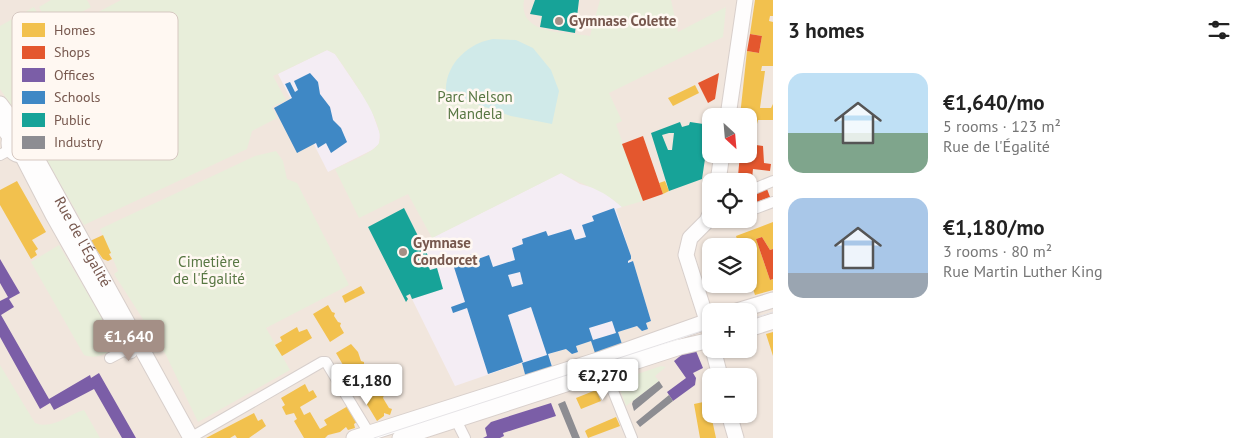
<!DOCTYPE html>
<meta charset="utf-8">
<style>
:root{--surface:#fff;--page:#f6f6f6;--text:#222;--muted:#767676;--accent:#a48f86}
body{margin:0;font-family:"PT Sans",sans-serif;background:var(--page);color:var(--text);height:100vh;display:flex;flex-direction:column;font-size:19px;white-space:nowrap}
*{box-sizing:border-box;margin:0}
p{font-size:16px;color:var(--muted)}
.icon{flex:none;width:28px;height:28px;fill:none;stroke:currentColor;stroke-width:2;stroke-linecap:round;stroke-linejoin:round}
.map{position:relative;flex:1;overflow:hidden}
.sheet{display:flex;flex-direction:column;background:var(--surface);width:475px}
.sheet>*{flex:none}
.needle{width:32px;rotate:154deg}
.tools{position:absolute;left:702px;top:108px;display:grid;gap:10px}
.tools a{display:grid;place-items:center;width:55px;height:55px;border-radius:10px;background:var(--surface);box-shadow:0 1px 4px #0004;font-size:25px}
.price{position:absolute;translate:-50% -42px;padding:0 11px;border-radius:5px;background:#fff;color:#222;font-size:16px;line-height:32px;filter:drop-shadow(0 1px 2px #0008)}
.price::after{content:'';position:absolute;left:50%;top:30px;width:15px;height:11px;margin-left:-8px;background:inherit;clip-path:polygon(0 0,100% 0,50% 100%)}
.price.current{background:var(--accent);color:#fff}
ul{padding:0;list-style:none}
li{display:flex;align-items:center;gap:15px;height:125px;padding:0 15px}
li span{display:grid;place-items:center;flex:none;width:140px;height:100px;border-radius:15px;color:#555}
li>.icon{margin-inline-start:auto}
span .icon{width:60px;height:60px;fill:#fffc;stroke-width:1}
li b{font-size:21px}
h2{display:flex;justify-content:space-between;align-items:center;height:60px;padding:0 15px;font-size:21px}
main{display:flex;flex:1;min-height:0}
.map>svg:first-child{display:block}
.residential{fill:#f1e6dd;fill-rule:evenodd}
.education{fill:#f4edf4}
.green{fill:#e8eeda}
.water{fill:#d0eae9}
.homes{fill:#f2c14e}
.shops{fill:#e4572e}
.offices{fill:#7b5ea7}
.schools{fill:#3f88c5;fill-rule:evenodd}
.public{fill:#17a398;fill-rule:evenodd}
.industry{fill:#8d8d92}
.lines{fill:none;stroke-linecap:round;stroke-linejoin:round}
.street-casing{stroke:#d7cfcc;stroke-width:12}
.secondary-casing{stroke:#d8cfcb;stroke-width:17}
.street{stroke:#fefdfd;stroke-width:10}
.secondary{stroke:#fefdfd;stroke-width:15}
.tram{stroke:#e5e3e6;stroke-width:1}
.poi-dot{fill:#a48f86;stroke:#fff8f2;stroke-width:2}
.labels{text-anchor:middle;stroke-width:5;stroke-linejoin:round;paint-order:stroke}
.poi-label{font-size:15px;font-weight:bold;fill:#77584e;stroke:#fff8f2;text-anchor:start}
.park-label{font-size:15px;fill:#587743;stroke:#fff8f2}
.street-label{font-size:15px;fill:#77584e;stroke:#fff8f2}
.key{fill:#fff8f2;stroke:#d6c8c1;stroke-width:1}
.key-label{font-size:14px;fill:#77584e}
</style>
<main>
<div class="map">
<svg width="773" height="438" viewBox="0 0 773 438">
<rect width="100%" height="100%" fill="#f8f4ef"/>
<path class="residential" d="M0,0h773v438h-773zM711,116h38v38h-38zM711,181h38v38h-38zM711,246h38v38h-38zM711,311h38v38h-38zM711,376h38v38h-38z"/>
<path class="education" d="M327,50l8,4 35,52 10,28 -1,10 -7,6 -44,22 -50,-98z
M561,173l19,11 21,6 21,17 -6,2 15,47 -3,5h5l18,60 -5,2 2,6 -6,2 -5,-5 -19,6 5,15 -32,-6 -15,4 2,7 -6,2 -6,-5 -17,5 4,16 -27,8 -4,-15 -67,23 -43,-87 31,-10 -6,-21 -7,2 -3,-8 3,-2 -8,-17z"/>
<path class="green" d="M51,0h36l4,7 -40,22 -12,-22z
M121,0h403c-6,35 41,32 66,36l10,-36h71l7,32 48,-25 -3,30 -114,56 13,28 -6,3 27,77 -21,6c-22,-20 -37,-20 -61,-34l-129,65 -24,-44 -49,24 -24,-49c10,-5 39,-16 44,-26 8,-18 -33,-73 -44,-89l-8,-4 -54,26 13,24 -14,7 5,11 -25,13 -5,18 -163,76 -39,-68v-18l-4,-10 -9,-8 -12,-3 -20,-29v-63l34,-19 17,30z
M276,151l7,10 4,18 10,4 52,102 -83,43 24,42 -92,52 -32,-67 -52,-81 4,-3 -18,-42 155,-73z
M59,245l59,100c-9,8 -21,15 -34,10l-53,-93z
M0,365l35,58c18,7 32,-8 49,-13l16,28h-100z
M661,366l5,1 -11,9 4,5 -33,25 -9,-25z"/>
<path class="water" d="M493,39l23,1 17,8 18,22 8,21 -7,33 -41,-8 -65,-23c-2,-28 22,-50 47,-54z"/>
<path class="homes" d="M755,0h18v16h-3l-1,5 4,1v44h-11l-1,5h4l-5,37h11l2,-4v16h-15l-1,4h-8v-8h-9l7,-65 12,2 3,-17 -12,-2z
M695,85l4,8 -26,13 -5,-8z
M17,181l29,51 -14,8 6,9 -3,2 2,4 -6,4 -31,-54v-15z
M665,181l4,10 -6,3 -4,-11z
M773,222v27l-3,1 -8,-13 -6,2 14,41 3,-1v11l-18,5 -6,-18v-31h-10l-3,-10z
M103,235l8,18 -2,1 3,5 -4,2 -5,-2 -13,-18z
M361,286l4,7 -20,10 -3,-7z
M328,305l4,7 3,1 -1,3 4,6 3,1 -1,3 4,7 -14,9 -17,-28z
M297,327l2,5 8,-3 5,9 -30,18 -7,-11 7,-4 -2,-4z
M773,332v24l-7,-22z
M351,344l7,8 3,9 3,1v4l4,7 -3,1 4,7 3,-2 6,6 -1,3 7,7 -1,3 6,10 3,1 -2,6 -6,-2v3l-7,5 -20,-33 3,-1 -4,-7 -3,2 -17,-29z
M305,384l4,8 4,-2 4,7 -17,10 4,8 6,-3 10,17 7,-4 -3,-5 24,-14 9,16 -3,2 1,4 -7,2 -2,-3 -6,5 -12,3 -3,3h-21l-10,-17 3,-2 -3,-6 -8,2 -4,-8 3,-2 -4,-7z
M596,390l5,11 -20,8 -5,-11z
M708,401l8,37h-16l-6,-34z
M254,413l4,8 4,-2 4,7 -17,12h-12l-2,-3 -5,3h-24z
M616,417l4,9 -32,12 -3,-7 3,-2z"/>
<path class="shops" d="M750,34l12,2 -3,17 -12,-2z
M719,73l-4,26 -7,4 -10,-20z
M643,136l20,58 -20,7 -21,-57z
M749,144l14,2 1,17 7,1 -1,7 -17,-2 -1,10 -14,-3 2,-22h9z
M767,189l3,8 -16,6 -3,-7z
M762,237l8,13 3,-1v30l-3,1 -14,-41z"/>
<path class="offices" d="M0,259l20,34 -11,6 5,8 -13,8 48,84 41,-24 1,3 8,-5 37,65h-14l-28,-49 -40,21 -4,-7 -10,6 -40,-72v-36l8,-4 -8,-14z
M689,349l7,2 7,17 -10,5 3,5 -1,7 -22,16 -6,-9 19,-14 -12,-17z
M551,403l5,13 -53,17 1,3 -4,2h-17l4,-2 -2,-8 6,-6z"/>
<path class="schools" d="M310,73l8,9 2,12 10,13 3,13 8,8 6,14 -16,11 -5,-10 -8,5 -2,-5 -19,10 -23,-45 18,-10 -7,-14 5,-2 5,10 3,-2 -4,-9z
M614,208l17,48v3l-3,2v2l5,-2 18,60 -5,2 2,6 -6,2 -5,-5 -19,6 5,15 -27,9 -5,-15 -15,5 2,6 -6,2 -6,-5 -18,5 5,16 -27,8 -4,-15 25,-8 -16,-48 -23,8 15,47 -35,12 -21,-66 -14,5 -2,-6 14,-5 -13,-41 24,-8 2,6 11,-4 4,12 22,-7 -3,-12 11,-4 -1,-5 24,-8 2,5 23,-7 4,11 11,-3 -4,-12 12,-4 -2,-5zM520,272l3,12 -11,3 -4,-12zM612,321l4,12 -23,7 -4,-12z"/>
<path class="public" d="M535,0h44l-4,33 -35,-6 2,-11 -12,-2z
M680,122l2,5 7,-2 1,-3 20,3 -8,54 -33,12 -18,-58zM669,133h5l-2,17h-4l-6,-15z
M404,208l26,52 -3,2 3,8 7,-2 6,21 -31,10 -2,-5 -4,2 2,3 -2,3 -38,-75z"/>
<path class="industry" d="M659,381l4,6 -29,24 -2,-7 1,-3z
M669,395l4,6 -33,26 -4,-5z
M565,401l15,37h-8l-14,-34z"/>
<g class="lines">
<g class="street-casing">
<path id="street" d="M0,155l11,-6
M749,191l24,-10
M749,211l24,-9
M707,221l12,1 9,-3
M110,358l23,-12
M605,371l27,67
M456,420l9,18
M190,438l132,-76h4l43,71"/>
</g>
<g class="secondary-casing">
<g id="secondary">
<path d="M0,104l20,27"/>
<path d="M728,116l17,-116"/>
<path d="M0,123l10,14"/>
<circle cx="21" cy="143" r="12"/>
<path id="s1" d="M32,150l159,288"/>
<path d="M22,155l31,60 77,136"/>
<path d="M718,181l4,-27"/>
<path d="M737,311l36,-11"/>
<path d="M749,329l24,-8"/>
<path d="M710,330l-24,-75 4,-17 17,-17 4,-9"/>
<path d="M713,349l7,27"/>
<path d="M729,414l7,24"/>
<path d="M354,438l247,-79 110,-39"/>
<path d="M400,438l280,-91 31,-7"/>
</g>
</g>
<use href="#street" class="street"/>
<use href="#secondary" class="secondary"/>
<path class="tram" d="M749,320l24,-8
M374,438l337,-110"/>
</g>
<g class="poi-dot">
<circle cx="559" cy="21" r="5"/>
<circle cx="403" cy="252" r="5"/>
</g>
<g class="labels">
<g class="poi-label">
<text x="569" y="26">Gymnase Colette</text>
<text x="413" y="248">Gymnase<tspan x="413" dy="17">Condorcet</tspan></text>
</g>
<g class="park-label">
<text x="475" y="102">Parc Nelson<tspan x="475" dy="17">Mandela</tspan></text>
<text x="209" y="267">Cimetière<tspan x="209" dy="17">de l'Égalité</tspan></text>
</g>
<g class="street-label">
<text dy="5" stroke="none"><textPath href="#s1" startOffset="105">Rue de l'Égalité</textPath></text>
</g>
</g>
<rect x="12" y="12" width="166" height="148" rx="8" class="key"/>
<rect x="22" y="23" width="23" height="14" fill="#f2c14e"/>
<rect x="22" y="46" width="23" height="13" fill="#e4572e"/>
<rect x="22" y="68" width="23" height="14" fill="#7b5ea7"/>
<rect x="22" y="91" width="23" height="13" fill="#3f88c5"/>
<rect x="22" y="113" width="23" height="14" fill="#17a398"/>
<rect x="22" y="136" width="23" height="13" fill="#8d8d92"/>
<g class="key-label">
<text x="54" y="35">Homes</text>
<text x="54" y="57">Shops</text>
<text x="54" y="80">Offices</text>
<text x="54" y="102">Schools</text>
<text x="54" y="125">Public</text>
<text x="54" y="147">Industry</text>
</g>
</svg>
<div class="tools">
<a><svg class="needle" viewBox="-14 -14 28 28"><path d="M0-13l5 13h-10z" fill="#e53935"/><path d="M0 13l5-13h-10z" fill="#767676"/></svg></a>
<a><svg class="icon" aria-label="locate" viewBox="0 0 24 24"><circle cx="12" cy="12" r="6"/><path d="M12 2v4M12 18v4M2 12h4M18 12h4"/></svg></a>
<a><svg class="icon" aria-label="layers" viewBox="0 0 24 24"><path d="M12 4l9 5-9 5-9-5zM3 14l9 5 9-5"/></svg></a>
<a>+</a>
<a>−</a>
</div>
<b class="price current" style="left:129px;top:362px">€1,640</b>
<b class="price" style="left:603px;top:401px">€2,270</b>
<b class="price" style="left:367px;top:406px">€1,180</b>
</div>
<section class="sheet">
<h2>3 homes<svg class="icon" aria-label="filters" viewBox="0 0 24 24"><path d="M4 7h16M4 17h16"/><circle cx="9" cy="7" r="2"/><circle cx="15" cy="17" r="2"/></svg></h2>
<ul>
<li><span style="background:linear-gradient(#bfe0f5 60%,#7fa58c 0)"><svg class="icon" aria-label="home" viewBox="0 0 24 24"><path d="M3 11l9-7 9 7M6 9v11h12V9"/></svg></span><div><b>€1,640/mo</b><p>5 rooms · 123 m²</p><p>Rue de l'Égalité</p></div></li>
<li><span style="background:linear-gradient(#a9c7e8 75%,#9aa5b1 0)"><svg class="icon" aria-label="home" viewBox="0 0 24 24"><path d="M3 11l9-7 9 7M6 9v11h12V9"/></svg></span><div><b>€1,180/mo</b><p>3 rooms · 80 m²</p><p>Rue Martin Luther King</p></div></li>
</ul>
</section>
</main>
